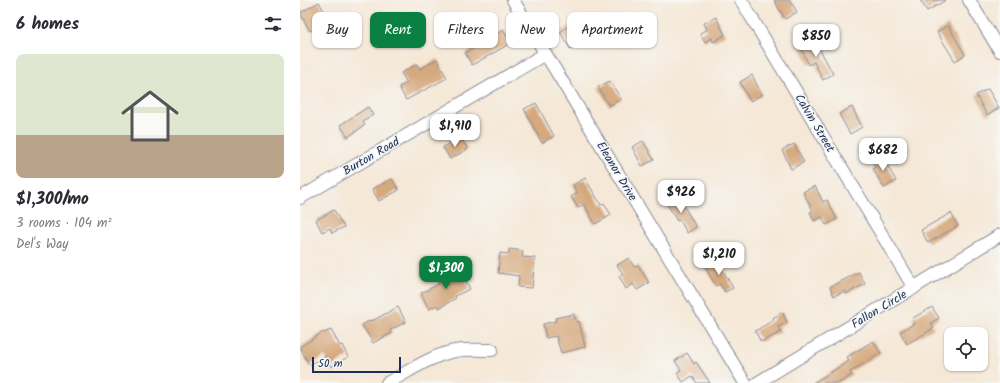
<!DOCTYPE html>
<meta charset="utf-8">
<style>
:root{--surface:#fff;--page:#f7f7f7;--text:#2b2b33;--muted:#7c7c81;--accent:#0b8043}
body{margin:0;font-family:Kalam,sans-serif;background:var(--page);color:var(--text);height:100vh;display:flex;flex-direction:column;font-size:15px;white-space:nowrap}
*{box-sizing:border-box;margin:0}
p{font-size:13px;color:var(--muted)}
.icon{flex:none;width:22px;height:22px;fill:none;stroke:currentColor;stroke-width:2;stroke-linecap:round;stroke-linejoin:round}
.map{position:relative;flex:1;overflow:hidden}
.drawer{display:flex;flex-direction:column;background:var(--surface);width:300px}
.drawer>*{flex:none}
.banner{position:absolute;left:12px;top:12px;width:380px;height:36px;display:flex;gap:8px}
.controls{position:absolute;left:644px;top:327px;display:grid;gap:8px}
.controls a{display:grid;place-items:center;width:44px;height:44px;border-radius:8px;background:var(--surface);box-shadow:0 1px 3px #0004;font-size:20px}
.scale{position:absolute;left:12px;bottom:10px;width:89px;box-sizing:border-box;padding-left:4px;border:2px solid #1b2f5e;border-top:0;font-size:11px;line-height:14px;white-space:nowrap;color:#1b2f5e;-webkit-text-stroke:3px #f6f6f2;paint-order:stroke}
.price{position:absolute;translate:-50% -34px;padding:0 9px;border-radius:8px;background:#fff;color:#222;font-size:13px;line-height:26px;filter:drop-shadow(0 1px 2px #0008)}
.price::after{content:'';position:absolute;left:50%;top:24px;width:12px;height:9px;margin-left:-6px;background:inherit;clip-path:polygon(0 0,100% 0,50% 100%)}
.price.current{background:var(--accent);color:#fff}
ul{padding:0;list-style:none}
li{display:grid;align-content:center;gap:8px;height:212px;padding:0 16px}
li span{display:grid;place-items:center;height:124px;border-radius:8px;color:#555}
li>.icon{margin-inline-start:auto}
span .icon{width:72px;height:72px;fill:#fffc;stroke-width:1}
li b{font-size:17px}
h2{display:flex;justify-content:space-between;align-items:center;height:48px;padding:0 16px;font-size:17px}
.pill{padding:0 14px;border-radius:8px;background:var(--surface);box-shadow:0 1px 3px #0004;font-size:14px;line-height:36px}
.pill.current{background:var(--accent);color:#fff}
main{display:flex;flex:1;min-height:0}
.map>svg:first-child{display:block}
.building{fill:#d5a87d}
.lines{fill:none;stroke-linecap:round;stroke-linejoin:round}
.minor-casing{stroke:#888c9a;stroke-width:14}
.minor{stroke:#fff;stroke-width:12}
.labels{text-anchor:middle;stroke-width:3;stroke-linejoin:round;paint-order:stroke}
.street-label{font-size:12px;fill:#1b2f5e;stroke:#f6f6f2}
</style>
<main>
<section class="drawer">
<h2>6 homes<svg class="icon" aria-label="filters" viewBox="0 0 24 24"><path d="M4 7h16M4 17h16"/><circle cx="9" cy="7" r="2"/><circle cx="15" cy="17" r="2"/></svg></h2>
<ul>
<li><span style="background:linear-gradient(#dfe7d0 65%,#b9a48a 0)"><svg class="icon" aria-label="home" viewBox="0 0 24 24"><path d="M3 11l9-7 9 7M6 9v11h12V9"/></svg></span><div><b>$1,300/mo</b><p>3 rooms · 104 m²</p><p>Del's Way</p></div></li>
</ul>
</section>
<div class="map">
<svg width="700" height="383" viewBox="0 0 700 383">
<rect width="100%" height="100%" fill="#f6f6f2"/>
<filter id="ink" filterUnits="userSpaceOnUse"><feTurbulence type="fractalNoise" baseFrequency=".025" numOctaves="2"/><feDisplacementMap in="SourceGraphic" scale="8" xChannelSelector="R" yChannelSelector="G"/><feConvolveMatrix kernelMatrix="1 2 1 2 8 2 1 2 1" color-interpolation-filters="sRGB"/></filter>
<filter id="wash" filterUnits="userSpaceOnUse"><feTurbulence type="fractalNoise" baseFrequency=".012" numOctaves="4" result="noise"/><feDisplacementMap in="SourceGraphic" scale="16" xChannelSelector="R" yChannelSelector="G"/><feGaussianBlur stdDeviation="0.9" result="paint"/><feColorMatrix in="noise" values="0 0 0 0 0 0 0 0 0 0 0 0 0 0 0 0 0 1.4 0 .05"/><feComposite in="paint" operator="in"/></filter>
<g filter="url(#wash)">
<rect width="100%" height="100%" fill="#f5e8d7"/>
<g id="blocks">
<path class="building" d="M474,0h16l7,12 -12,7z
M620,0h26l-19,11z
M19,2l10,18 -19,11 -10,-18z
M416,17l9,18 -12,7 -1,-4 -7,4 -5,-9 7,-3 -3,-7z
M272,24l12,17 -13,9 -11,-18z
M178,25l8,15 17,-10 8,13 -39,22 -7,-12 9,-5 -9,-15z
M648,25l17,30 -10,6 -18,-29z
M510,38l4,8 3,-2 16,30 -10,6 -9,-18 -5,3 -10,-21z
M137,59l10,19 -41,22 -7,-13 8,-4 -6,-10 16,-9 3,5z
M452,75l10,20 -12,6 -10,-19z
M310,81l11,18 -12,7 -11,-19z
M688,89l11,19 -12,7 -11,-20z
M236,103l18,33 -12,7 -18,-34z
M68,107l5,8 -10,7 2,3 -17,12 -8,-12z
M552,107l10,20 -12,7 -11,-20z
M160,137l8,12 -18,10 -7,-12z
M343,141l11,19 -12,6 -10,-19z
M494,144l10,18 -13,7 -9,-19z
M582,156l14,25 -12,7 -11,-19 2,-2 -3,-6z
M285,178l16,27 3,-2 7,12 -16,9 -11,-20 -6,4 -7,-11 6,-4 -4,-8z
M92,179l7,11 -20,11 -7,-12z
M515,186l8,16 4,-2 10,19 -11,6 -4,-8 -8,4 -4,-9 3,-1 -10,-19z
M378,196l18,31 -9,6 -7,-13 -3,1 -11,-19z
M34,210l10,17 -12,6 -2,-5 -8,4 -6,-12z
M651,213l7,13 -30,17 -7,-13z
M209,249l14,2 -1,6 13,1 -3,30 -14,-1 1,-11 -21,-3 2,-20 9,1z
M329,258l5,9 4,-2 11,18 -12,7 -4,-6 -7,5 -7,-13 4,-2 -6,-9z
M417,260l16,28 -8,4 -5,-8 -4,2 -11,-19z
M160,270l10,19 -15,7 1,2 -17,10 -2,-3 -8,4 -8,-16 18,-9 -2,-5 8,-4 1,2z
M559,272l6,12 -19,10 -1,-3 -11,5 -4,-9z
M98,307l8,15 -16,8 2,3 -19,10 -11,-18 9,-5 1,1z
M632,307l7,11 -8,5 3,5 -27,16 -7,-12 15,-9 -2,-5z
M482,312l5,10 -9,5 3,5 -20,10 -6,-11 19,-11 -1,-2z
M274,314l2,8 3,-1 6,26 -24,6 -5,-17 -10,2 -3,-14 13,-3 -1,-3z
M31,330l9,16 2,-1 6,12 -17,10 -6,-11 -16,9 -9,-18 23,-15 1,1z
M573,341l8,12 -31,19 2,3 -13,8h-26l36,-22 -2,-4z
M387,353l7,11 2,-2 14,21h-13l-5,-7 -9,6 -6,-9 4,-3 -6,-9z"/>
</g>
</g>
<g filter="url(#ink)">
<use href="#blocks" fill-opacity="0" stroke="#888c9a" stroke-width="1"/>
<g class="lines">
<g class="minor-casing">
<path id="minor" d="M213,0l232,383
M441,0l173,288
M669,0l31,51
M0,198l245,-144
M87,383c21,-11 45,-28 68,-32 12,-2 25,-1 37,-1
M457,383l243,-148"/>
</g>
<use href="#minor" class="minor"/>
</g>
</g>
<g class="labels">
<g class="street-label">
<text transform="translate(515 123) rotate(59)" y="4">Calvin Street</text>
<text transform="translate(71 156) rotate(-30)" y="4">Burton Road</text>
<text transform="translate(317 171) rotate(59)" y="4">Eleanor Drive</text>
<text transform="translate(579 309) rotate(-31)" y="4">Fallon Circle</text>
</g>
</g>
</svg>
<div class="controls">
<a><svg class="icon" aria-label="locate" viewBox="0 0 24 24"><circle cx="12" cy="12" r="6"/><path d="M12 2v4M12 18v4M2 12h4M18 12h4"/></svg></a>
</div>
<div class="scale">50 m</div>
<b class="price" style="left:516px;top:58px">$850</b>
<b class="price" style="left:155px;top:148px">$1,910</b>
<b class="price" style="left:583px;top:172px">$682</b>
<b class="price" style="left:381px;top:214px">$926</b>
<b class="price" style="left:419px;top:276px">$1,210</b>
<b class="price current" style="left:146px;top:290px">$1,300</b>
<div class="banner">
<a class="pill">Buy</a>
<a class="pill current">Rent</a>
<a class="pill">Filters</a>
<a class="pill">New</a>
<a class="pill">Apartment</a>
</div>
</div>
</main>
